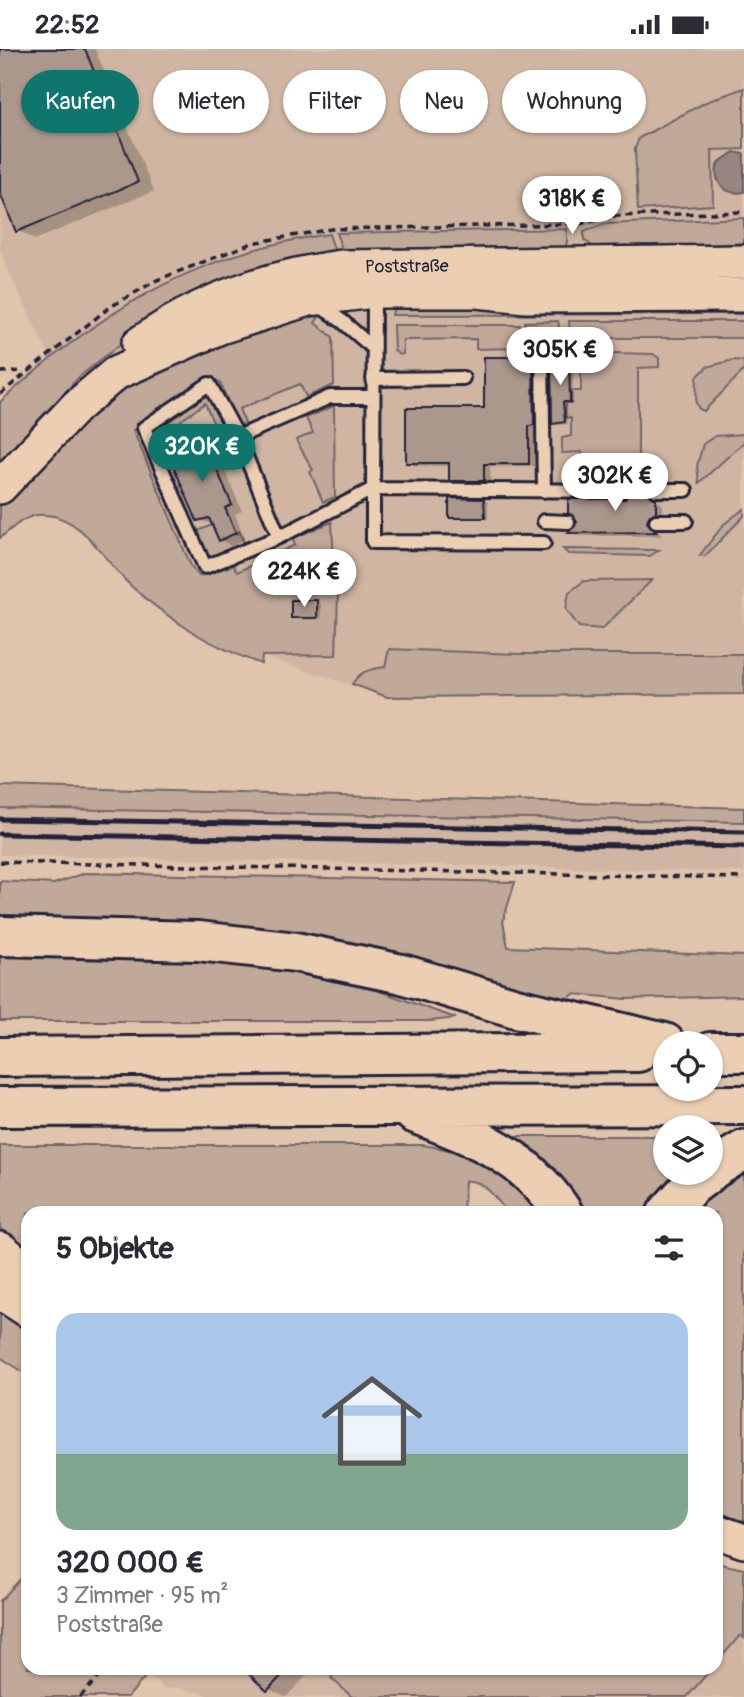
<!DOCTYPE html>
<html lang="de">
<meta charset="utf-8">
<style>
:root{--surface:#fff;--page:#f7f7f7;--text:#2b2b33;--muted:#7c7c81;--accent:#0f766e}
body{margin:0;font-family:Pangolin,sans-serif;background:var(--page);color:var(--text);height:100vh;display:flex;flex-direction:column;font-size:26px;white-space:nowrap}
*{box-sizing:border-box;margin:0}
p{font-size:23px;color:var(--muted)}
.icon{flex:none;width:38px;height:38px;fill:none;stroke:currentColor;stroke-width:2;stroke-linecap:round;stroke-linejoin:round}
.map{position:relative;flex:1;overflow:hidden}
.details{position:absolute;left:21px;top:1157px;width:702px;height:469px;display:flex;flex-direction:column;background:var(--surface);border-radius:21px;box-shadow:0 2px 5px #0004}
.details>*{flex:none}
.banner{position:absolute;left:21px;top:21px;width:704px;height:63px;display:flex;gap:14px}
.tools{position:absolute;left:653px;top:982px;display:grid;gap:14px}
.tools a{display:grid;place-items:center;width:70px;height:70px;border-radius:50%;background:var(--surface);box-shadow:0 2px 5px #0004;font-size:35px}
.price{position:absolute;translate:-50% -60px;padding:0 16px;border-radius:24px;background:#fff;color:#222;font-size:23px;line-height:46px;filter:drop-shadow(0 2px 4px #0008)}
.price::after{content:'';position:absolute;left:50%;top:42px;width:21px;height:16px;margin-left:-10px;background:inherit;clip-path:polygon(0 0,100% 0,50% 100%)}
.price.current{background:var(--accent);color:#fff}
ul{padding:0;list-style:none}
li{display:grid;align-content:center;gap:14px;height:371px;padding:0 35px}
li span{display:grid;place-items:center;height:217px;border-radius:21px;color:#555}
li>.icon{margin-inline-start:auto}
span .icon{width:126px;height:126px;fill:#fffc;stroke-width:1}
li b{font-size:30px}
h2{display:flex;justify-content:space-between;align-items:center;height:84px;padding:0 35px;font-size:30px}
.tag{padding:0 24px;border-radius:32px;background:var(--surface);box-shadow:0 2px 5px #0004;font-size:24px;line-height:63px}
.tag.current{background:var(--accent);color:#fff}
.status{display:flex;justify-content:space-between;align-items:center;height:49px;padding:0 35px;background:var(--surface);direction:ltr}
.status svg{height:19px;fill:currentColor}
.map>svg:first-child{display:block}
.built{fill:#d0b6a2}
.green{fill:#c0a999;stroke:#71666a;stroke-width:2}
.water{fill:#978581;stroke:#685d65;stroke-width:2}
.shadow{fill:#0003}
.building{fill:#ab978c;stroke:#22223b;stroke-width:2}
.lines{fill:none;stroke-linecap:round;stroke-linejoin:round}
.lane-casing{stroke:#22223b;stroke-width:18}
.secondary-casing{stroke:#22223b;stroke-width:38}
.primary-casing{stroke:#22223b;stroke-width:42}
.highway-casing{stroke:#22223b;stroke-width:44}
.path{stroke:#22223b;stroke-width:3.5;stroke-dasharray:7 5;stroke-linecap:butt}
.lane{stroke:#ecceb3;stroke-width:12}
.secondary{stroke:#ecceb3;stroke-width:33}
.primary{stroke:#ecceb3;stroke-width:37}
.highway{stroke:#ecceb3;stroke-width:38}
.rail{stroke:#22223b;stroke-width:5}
.labels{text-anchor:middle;stroke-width:5;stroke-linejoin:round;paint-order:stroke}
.street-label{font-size:18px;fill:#22223b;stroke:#ecceb3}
</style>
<div class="status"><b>22:52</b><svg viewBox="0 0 49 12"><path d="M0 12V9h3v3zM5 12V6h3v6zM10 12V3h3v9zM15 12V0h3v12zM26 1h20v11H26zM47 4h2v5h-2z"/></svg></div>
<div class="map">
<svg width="744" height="1648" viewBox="0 0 744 1648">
<rect width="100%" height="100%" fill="#e0c4ac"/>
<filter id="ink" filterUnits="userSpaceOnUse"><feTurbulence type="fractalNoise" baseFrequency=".0143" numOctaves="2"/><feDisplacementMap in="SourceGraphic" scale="14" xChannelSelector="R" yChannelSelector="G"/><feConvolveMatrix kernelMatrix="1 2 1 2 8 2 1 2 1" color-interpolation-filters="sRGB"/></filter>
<g filter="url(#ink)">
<path class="built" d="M0,0h744v645l-357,3 -125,-41 -52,-69 -30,-13 -96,-145 -76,-159 -8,-20z
M0,737l744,22v64l-744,-17z
M740,1586l4,3v59h-57l25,-29h4v-4z
M153,1619h186l-8,11 21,18h-144l-5,-4 -25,-5 -14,1 -15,-17z"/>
<path class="green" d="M744,39v61l-32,1 1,55 -75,5 -3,-61 4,-11 67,-36z
M744,169v25l-142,10 -18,-13v-8l20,-8z
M567,180v13l-3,9 -220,3 -8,-21z
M329,185l7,21 -194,72 -63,50 -79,84v-59c98,-89 195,-150 329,-168z
M394,257l350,1v7l-352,1z
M302,268h17l-4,6 18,14 1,48 -28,12 -6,-13 -61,25 6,14 -7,3 -18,-44 -12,-3 -75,51 58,136 8,10 34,-11 4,7 58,-27 -3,-7 40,-16 2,42 5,1 -3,90 -74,1 -1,8c-27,-10 -52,-21 -76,-37 -20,-13 -42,-29 -59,-46 -23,-23 -44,-64 -80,-66 -20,-2 -32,12 -46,23v-34l89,-90 70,-53z
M558,272l3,16h-18v11l-18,1v-8h6l-1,-9 -6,-1 1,-9z
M569,272h175v17h-171l1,14 79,2 6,4v9l-21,1v93l20,1 1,16 -72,-2 -5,-24 -20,1v-15l9,-2v-18l-6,-1 1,-14h5v-12h10v-29h-10z
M393,276h127l-1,23 -43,1v-10l-73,1v14l-4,1 -5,-5z
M733,311l11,1v9l-40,41 -5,-2 -3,-6 1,-26 10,-10z
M206,347l5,3 16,37 -7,3 -15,-36 -40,29 6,15 -6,2 -7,-18 5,-9 36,-25z
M334,357l1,91 -12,5 -13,-30 3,-2 -17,-30 17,-7 -7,-15z
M744,385v8l-45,41 -2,-17 6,-22 12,-8z
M744,460v7l-39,40 -5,-1 24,-31z
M212,476l7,15 20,-9 6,14 -36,14 -11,-28z
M563,500l96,1 -9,6 -82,-2z
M652,531l-50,49 -23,-2 -13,-18 3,-17 15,-11z
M389,600l132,5h223v40l-357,3 -35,-13c8,-13 18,-15 33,-17z
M0,737l744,22v14l-744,-14z
M85,824l430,9 -12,39 5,26 236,9v40l-118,3 -52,-5 -7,5 -58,-11 -509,-66v-41l54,3z
M0,906c108,2 218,-3 324,20 45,10 89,29 132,43l-25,3h-431z
M498,1087h167v37h26l-37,40h-77z
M0,1096h423c33,5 67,15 94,34 11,8 20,23 29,34h-39c-10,-14 -23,-34 -42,-32l-2,32h-435v40l-28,-25z
M744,1113v363l-28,-12v-300h-33z
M0,1262l28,20v44l-28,-18z
M716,1514l28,6v69l-4,-3 -24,29z
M28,1522v97h125l-25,29h-128v-96z
M339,1619h373l-25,29h-335l-21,-19z"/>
<path class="water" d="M734,103l10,2v38c-19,4 -32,-10 -26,-29z"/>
<path class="shadow" d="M0,0h95l59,142 -120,49 -16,-10 -18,-43z
M533,310l7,3 1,66 -6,1v37l-45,1 1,17h-34l-7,-4v-14h-35l-7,-4 78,-52z
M569,310l4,2v42h-7l2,21 -11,1 -3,-2z
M202,387l11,6 29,69 -7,3 10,25 -14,7 -11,-7 -6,-14 -16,-5z
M628,436h23l8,4 -3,11 7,5v12l-6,3 -2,8 7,8h-84l-7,-4 51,-31 10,-9z
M484,451l4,2v17l-37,-2z
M317,553l4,2v15l-28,-2z
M245,1619h69l-28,29 -18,-8z"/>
<path class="building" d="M0,0h85l53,133 -122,50 -16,-39z
M484,308h49l1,68 -5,1v38h-45v17h-35v-18h-43v-55h78z
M551,308h18l1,45h-7l2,20 -13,2z
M202,385l30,71 -7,3 11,25 -17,8 -10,-23 -12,3 -31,-72z
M625,434h26l-4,8 9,8v13l-7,4 -2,6 9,10 -88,1 9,-11 -9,-9v-14h57l5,-9z
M449,449l35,1 1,19h-36z
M291,551h26v18h-26z
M242,1619h47l-22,23z"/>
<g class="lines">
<g class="lane-casing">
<path id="lane" d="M374,244l-1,196 248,2
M317,255l25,17 31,27
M542,305l2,137
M373,330l90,-1
M238,388l-29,-53 -65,44 61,139 74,-30 94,-48v53l171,1
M656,441h30
M544,472l24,1
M656,472h30
M279,488l-41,-100 92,-40h42"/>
</g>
<g class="secondary-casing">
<g id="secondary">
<path id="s1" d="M139,295c60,-43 129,-67 202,-77l403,-5"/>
<path d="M0,438l77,-81 39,-33 104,-46 88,-28 66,-8h103l49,5 218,-1"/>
<path d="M716,1482l28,10"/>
</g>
</g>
<g class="primary-casing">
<path id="primary" d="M0,1202l28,22
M0,1241l28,18"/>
</g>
<g class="highway-casing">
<path id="highway" d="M0,887l198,5 98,11 106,22 114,34 149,35
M710,1003h34
M0,1008l638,-5
M0,1058l744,-2
M414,1064c63,25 110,40 149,100
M710,1122l34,-21
M667,1164l23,-26 19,-14"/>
</g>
<path class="path" d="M0,323l23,-1
M0,345l110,-87 47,-27 95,-37 79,-14 247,-5 39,-8 127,-4
M0,813l744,16
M80,1648l27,-29"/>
<use href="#lane" class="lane"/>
<use href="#secondary" class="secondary"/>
<use href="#primary" class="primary"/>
<use href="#highway" class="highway"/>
<path class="rail" d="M0,770l744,13
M0,785l744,13"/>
</g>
</g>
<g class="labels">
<g class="street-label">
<text dy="6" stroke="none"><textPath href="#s1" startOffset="284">Poststraße</textPath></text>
</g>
</g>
</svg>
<div class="tools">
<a><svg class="icon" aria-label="locate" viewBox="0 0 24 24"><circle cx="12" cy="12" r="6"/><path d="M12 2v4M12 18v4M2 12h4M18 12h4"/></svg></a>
<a><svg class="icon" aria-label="layers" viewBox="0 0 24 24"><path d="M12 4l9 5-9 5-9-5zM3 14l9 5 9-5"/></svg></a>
</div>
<b class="price" style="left:572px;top:187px">318K €</b>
<b class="price" style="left:560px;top:338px">305K €</b>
<b class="price current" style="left:202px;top:435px">320K €</b>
<b class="price" style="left:615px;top:464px">302K €</b>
<b class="price" style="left:304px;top:560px">224K €</b>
<div class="banner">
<a class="tag current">Kaufen</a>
<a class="tag">Mieten</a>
<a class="tag">Filter</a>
<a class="tag">Neu</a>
<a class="tag">Wohnung</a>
</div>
<section class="details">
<h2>5 Objekte<svg class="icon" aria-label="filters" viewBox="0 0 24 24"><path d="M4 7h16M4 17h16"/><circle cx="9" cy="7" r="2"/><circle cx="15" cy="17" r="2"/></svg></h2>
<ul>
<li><span style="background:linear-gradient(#a9c7e8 65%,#7fa58c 0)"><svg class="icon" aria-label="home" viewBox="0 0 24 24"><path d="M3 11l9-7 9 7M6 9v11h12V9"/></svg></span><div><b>320 000 €</b><p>3 Zimmer · 95 m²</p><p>Poststraße</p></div></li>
</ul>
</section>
</div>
